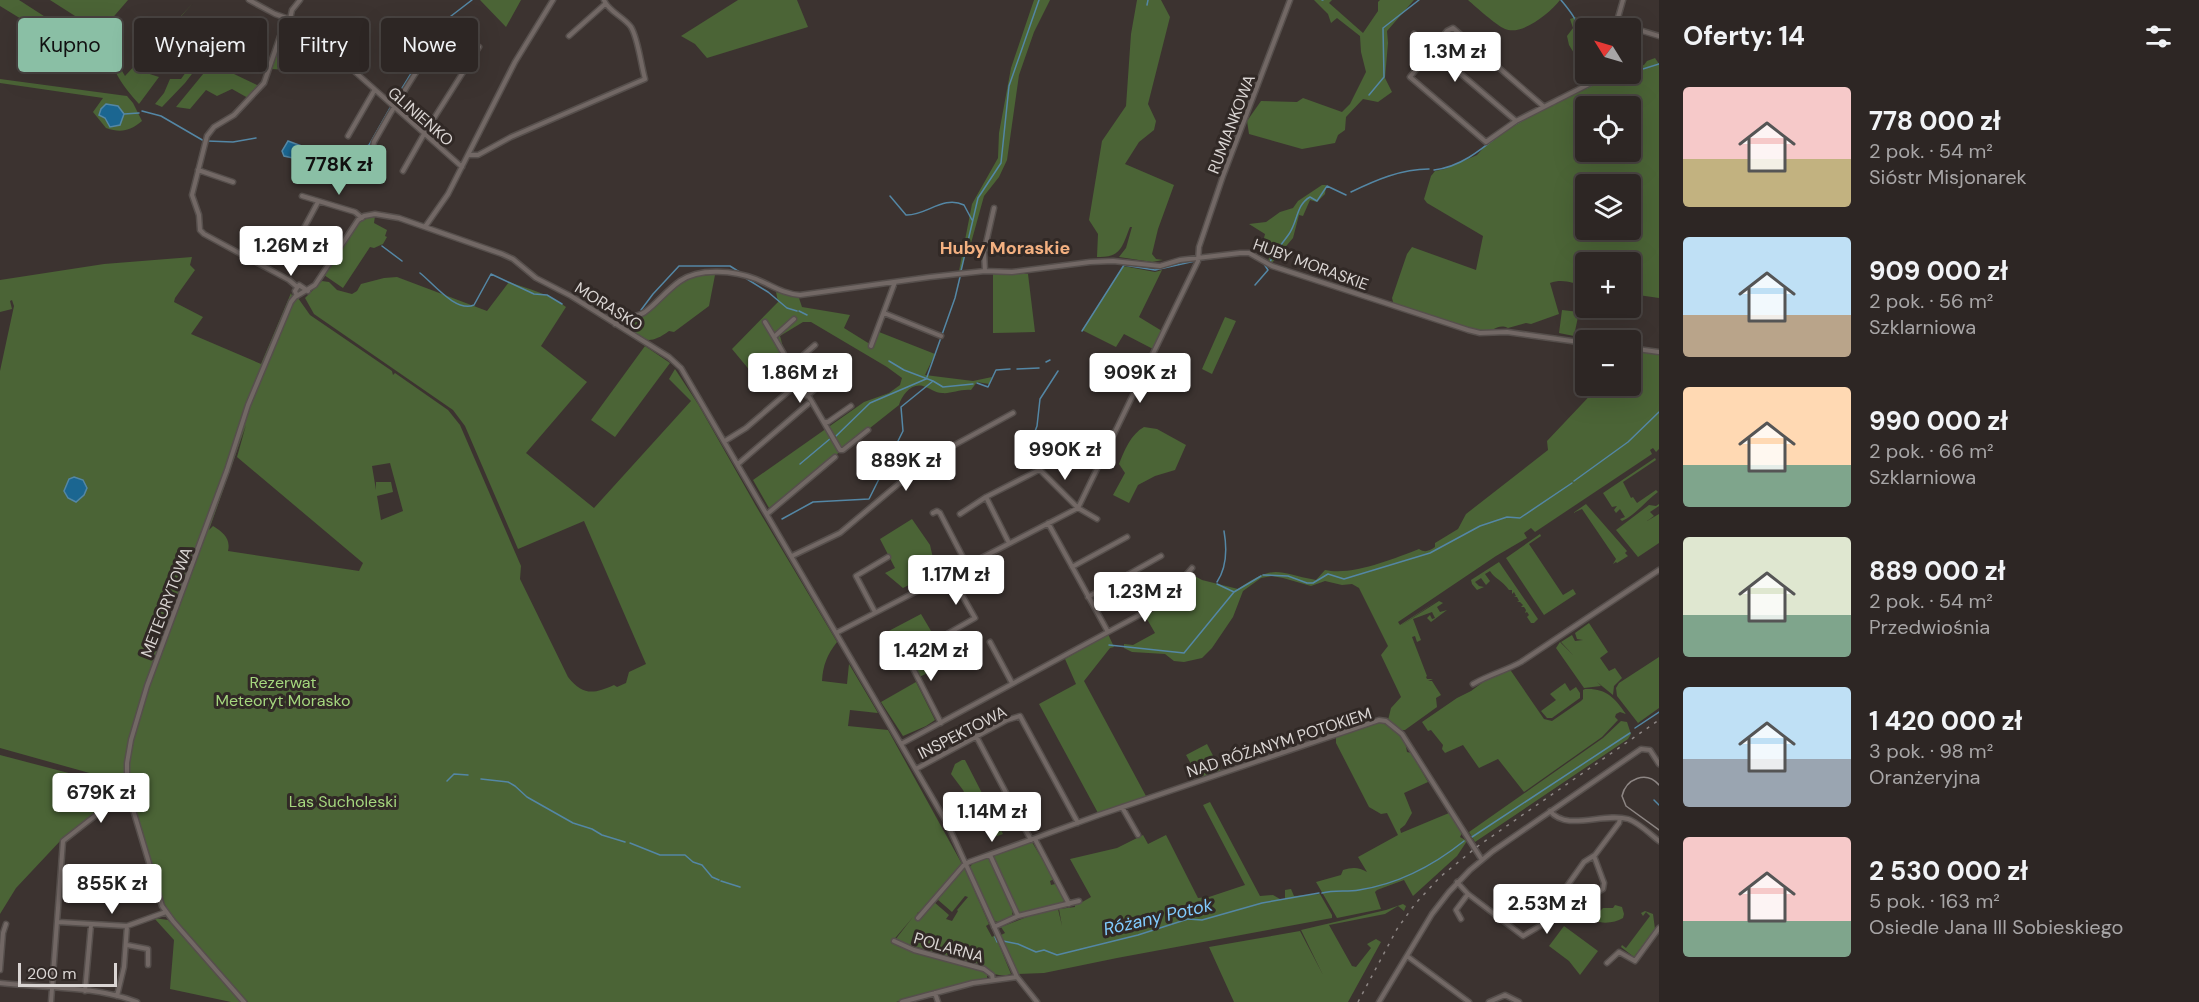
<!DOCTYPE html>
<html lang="pl">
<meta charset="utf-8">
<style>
:root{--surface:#2d2624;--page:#393231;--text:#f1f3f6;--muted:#a7a5a6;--line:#484341;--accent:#8abfa5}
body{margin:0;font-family:"DM Sans",sans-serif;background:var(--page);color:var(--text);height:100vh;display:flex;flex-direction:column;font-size:22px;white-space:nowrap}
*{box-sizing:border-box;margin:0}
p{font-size:20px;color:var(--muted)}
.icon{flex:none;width:33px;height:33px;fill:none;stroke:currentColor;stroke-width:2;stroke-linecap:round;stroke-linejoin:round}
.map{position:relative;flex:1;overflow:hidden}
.side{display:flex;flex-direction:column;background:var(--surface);width:540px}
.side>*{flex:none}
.banner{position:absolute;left:18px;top:18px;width:570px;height:54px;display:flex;gap:12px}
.needle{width:39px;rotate:307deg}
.controls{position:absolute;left:1575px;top:18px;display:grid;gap:12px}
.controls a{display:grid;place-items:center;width:66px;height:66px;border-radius:6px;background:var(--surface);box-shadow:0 6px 24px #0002,0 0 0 2px var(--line);font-size:30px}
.scale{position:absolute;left:18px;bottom:15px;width:99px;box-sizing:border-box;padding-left:6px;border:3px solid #dad5d3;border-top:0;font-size:16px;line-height:21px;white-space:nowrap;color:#dad5d3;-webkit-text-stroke:4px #312926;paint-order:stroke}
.price{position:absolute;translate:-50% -51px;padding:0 14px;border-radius:6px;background:#fff;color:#222;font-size:20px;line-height:39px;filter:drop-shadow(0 2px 3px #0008)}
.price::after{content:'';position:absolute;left:50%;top:36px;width:18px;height:14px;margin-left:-9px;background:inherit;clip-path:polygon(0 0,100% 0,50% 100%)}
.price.on{background:var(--accent);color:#111}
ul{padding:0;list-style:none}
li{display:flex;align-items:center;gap:18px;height:150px;padding:0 24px}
li span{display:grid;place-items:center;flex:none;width:168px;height:120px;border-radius:6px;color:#555}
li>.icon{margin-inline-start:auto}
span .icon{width:72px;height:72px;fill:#fffc;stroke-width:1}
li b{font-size:26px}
h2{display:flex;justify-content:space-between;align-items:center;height:72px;padding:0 24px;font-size:26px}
.pill{padding:0 21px;border-radius:6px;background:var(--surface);box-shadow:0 6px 24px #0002,0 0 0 2px var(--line);font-size:21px;line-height:54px}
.pill.on{background:var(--accent);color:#111}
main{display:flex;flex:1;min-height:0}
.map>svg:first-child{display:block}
.green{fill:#4b6436;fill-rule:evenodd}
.water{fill:#1b6691;stroke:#5487a5;stroke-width:1.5}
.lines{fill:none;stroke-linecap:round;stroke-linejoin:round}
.stream{stroke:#5487a5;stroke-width:1.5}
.minor-casing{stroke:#564f4c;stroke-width:7}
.minor{stroke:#726865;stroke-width:4}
.tram{stroke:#8d8684;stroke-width:1.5}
.rail{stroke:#8d8684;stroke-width:1.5;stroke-dasharray:3 6;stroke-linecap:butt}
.labels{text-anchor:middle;stroke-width:6;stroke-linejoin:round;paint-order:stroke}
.street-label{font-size:16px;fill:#dad5d3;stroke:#312926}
.park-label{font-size:16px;fill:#a5d77e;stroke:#312926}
.neighbourhood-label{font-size:18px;font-weight:bold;fill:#f3b080;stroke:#312926}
.water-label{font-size:18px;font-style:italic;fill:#81cbfe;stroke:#312926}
</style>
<main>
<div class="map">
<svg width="1659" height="1002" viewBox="0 0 1659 1002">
<rect width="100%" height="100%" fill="#3c3330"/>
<path class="green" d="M0,0h19l73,47 13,10 -3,4 -10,-8 -20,-3 -72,-44z
M50,0h78l-25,29 12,30 10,17 68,-73 -59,66 25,8 -20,27c-26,-29 -27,-38 -36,-74h-6z
M480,0h41l-15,27z
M738,0h59l11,27 -101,31 -12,-14 -14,-8z
M1034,0h16l-16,32 -15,43 -12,85 -8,17 -15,19 -16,58 -3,1 -4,16h-2l13,-67 26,-46 1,-25 12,-65z
M1137,0h24l9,17 -22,87 8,17 -2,9 -15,12 -14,22 49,21 -16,44 -6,25 4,5 7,1 -11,2 -33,-5 7,-9 6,-21h-2c-8,20 -9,31 -33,30l1,-23 -9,-14 13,-79 24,-35 5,-72z
M1314,0h18l-3,3 34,30 15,-22v-9l2,-2h34l-27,31 1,12 -3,35 7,14 -14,10 -15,-3 -17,18 -1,13 -7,5 -3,8 -33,6 -53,-15 -2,-13 14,-20 36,1 6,-4 39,14 8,-8 16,-32 -5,-20 -1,-16 -23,-18 -6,5 -3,-9z
M1468,0h92c-10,13 -38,36 -55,29 -9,-4 -29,-22 -37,-29z
M1576,17l7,16 -3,14 5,8v16l-16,-26 -2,-9 6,-8 -3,-9z
M297,23l-9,47 -16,-1 14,-45z
M199,54l6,3 -20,26 -23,24 -7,-3 9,-11 6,-14h11z
M217,57l17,17 25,12 -11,12 -16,-9 -15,7 -11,-6 -16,19 -14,-2z
M1655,58l4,6v234l-28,-4v-12l4,-4 6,-14 -9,-8 -9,6h-37l-1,23c-13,-1 -21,-7 -35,-2l9,31 -28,10 -5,-1 -18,5c-13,-6 -15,9 -33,1l-6,2 -75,-25 -2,-8 15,-44 5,-7 64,23 7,-34 -56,-33 -3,-4 7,-23 4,-5 10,-2 32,-14 10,-11 21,-16 86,-46 -6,-8h42l1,-4 3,-3 10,-2 3,-4zM1586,106h44v46h-44zM1586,184h44v46h-44z
M0,79l127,17 6,7 9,18c-12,10 -21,12 -36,7l-13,-16 10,-14 -103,-15z
M1322,185h4l-1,9 -8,8 -7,-2 -7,16 -4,-1 -6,23 -22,26 -3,-3 2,-6 -9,-5 4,-16 -16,-10 17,-2 14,-10 13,-4 5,-7z
M375,216l-1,7 13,7 -2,6 2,1 -4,7 -9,4 -4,-1 -27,41 -19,-13 36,-54z
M192,257l-2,8 5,5 -20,28 -1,4 29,15 -12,17 70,30 30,-71 3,8 4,-3 12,17 82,56 1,4 2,-2 53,37 12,15 61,141 -1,13 48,98c15,19 26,17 46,8l3,2 9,-4 3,-11 17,-8 -62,-143 -66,28 -53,-123 -12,-16 -139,-96 -9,-16 17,-17 7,1 8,8 15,4 5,-3 4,-7 23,-6 13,-1 90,34 22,-29c19,7 41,12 57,25l-25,39 46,36 -61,71 68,55 97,-107 -22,-22 6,-10 23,35 58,102 81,136c-10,13 -14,23 -15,39l25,3 2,-20 29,49 -28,-3 -2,16 40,4 74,134 -40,47 -5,2 2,2 -3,3 4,1 14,-17 15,13 -3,4 6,2 6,-10 -1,-1 11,-13 -3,-1 -13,16 -15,-13 27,-32 25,57 -3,2 6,11 3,-2 16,39c-13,5 -31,-5 -39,-16l-7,4 -70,-22 18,-23 -22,26 96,29v6l-91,24h-648l-79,-90 -8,-15 -30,-104v-3h4l1,-4 -136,-38v-377l14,-65 -2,-6 -2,1 2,8 -12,3v-32l104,-16zM246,425l-9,32 126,106 -4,8 -131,-20c3,-12 -5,-19 -15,-25l-4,4zM390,463l13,48 -22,9 -4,-24 16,-4 -2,-10h-15v8l-4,-24z
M1123,266l32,6 7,-2 -23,47 23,14 -9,18 -29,-15 -8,13 -34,-17z
M993,274h35l7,58 -42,1z
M715,275l-6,31 -35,26 -5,-1c-23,17 -28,7 -49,-7 4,-3 13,-3 20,-7 19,-11 35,-36 57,-41 5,-1 13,-1 18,-1z
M776,292l23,6 3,9 48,8 -6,13 29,18 6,-14 56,22 -10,21 48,6 19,-4 -3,7 -12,-2 -6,8c-11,-1 -20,4 -29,3 -7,0 -12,-5 -19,-7 -12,-3 -21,9 -24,19l-130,103 -16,-28 111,-78 25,-9 11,-8 2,-7 -15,-11 -76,-45h-8l-23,14 7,26 -26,22 -29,-35 46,-47z
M1562,310l17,2 -5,24 -15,-3z
M1225,317l11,4 -24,53 -10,-5z
M645,346l25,17 -55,74 -24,-17z
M1631,350l28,3v96l-3,3 -3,-4 -3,2 2,4 -117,78 -4,-4 -7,5 3,5 -31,18 -98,66 2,3 37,-24 -37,25 39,-25 4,2 -6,4 3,5 7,-2 -16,12 -4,-4 3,-3 2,4 3,-1 -3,-6 -19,7 8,21 -4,2 -2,-6 -3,1 15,39 -1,1 1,2h6l-5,2h4l9,14 -5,3 1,9 -32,23h-4l-13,-10 3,-12 10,-11 -20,-42 7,-9 -29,-58 -7,-4 -10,1 -17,-4 -14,5 -28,-8 -11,-2 -11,2 -18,13 -10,26 -21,31 -10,10 -18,4 -10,-1 -9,-7 -33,-2 -8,-4v-4l9,1 22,-12 -11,-19 17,-8 32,-31 9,5 36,9c39,-26 37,-16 78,-9l9,-10c27,6 68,-11 94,-21 6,4 10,2 16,-2v-4l23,-14 8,-15 82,-64 -1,-9 52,-55h31z
M1144,427l13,2 29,16 -11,25 -20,6 -17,9 -9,18 -16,-8 12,-22 -6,-9c5,-13 12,-30 25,-37z
M1655,458l1,2 -33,22 8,16 2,-1 4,6 19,-13 2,2c-13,9 -22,23 -36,29l-2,-2 5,-2 -5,-8 -4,4 -2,-3 3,-4 -5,1 -9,-14z
M1586,504l41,47 -2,2 3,3 -11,7 -1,-1 -3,2 3,-5 -34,-50 -9,4z
M1659,504v2l-9,6 4,4 -7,5 12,-7v29l-21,14 -22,-27 33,-25 7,1z
M912,519l18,26 6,26 -33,17 -18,-15 10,-5 -15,-29z
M1540,534l1,2 -12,8 34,51 10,-6 3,5 -32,21 -38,-57z
M1499,562l39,57 -4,4h-3l-4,-6 2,-2 -2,-3 -2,1 1,-3 -2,-3h-3l2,-2 -3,-3h-3l2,-1 -2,-4h-3l2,-1 -2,-4 -2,2v-4h-3c-7,-10 -14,-11 -19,-19l-5,3 5,7 -4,4 -5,-7 -6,4 4,4 5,1 -7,3 -5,-6 -1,-4z
M921,614l29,49 -31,14 -20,-27 -6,-2 -10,-14z
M1589,623l19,29 -8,6 9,13 6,-3 7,10 -8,8 -1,9 -16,-13 4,4 -17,2 -28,-40 4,-6 13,13 -12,-13 11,-7 3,6 8,-1 -6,-1 -2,-6z
M1108,634l6,13 -4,1 -26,33 62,115 -48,17 -59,-109 37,-20 -11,-25z
M1659,657v51l-21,15 -21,-27 -1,-8 3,-5z
M1508,671h3l33,48 8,2 29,-20 2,-2v-9l2,-1c21,-1 29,8 41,25l-6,-2 -4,2 -1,3 3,3 -16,17 -78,55 -26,-33 -19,9 -16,-23 -18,8 -3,-4 1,-4 -12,-15 -3,1 -6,-9 35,-24 14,-7 23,-17z
M916,682l19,38 -9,6 -23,10 -22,-34z
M1565,683l5,8 6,-4 4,6v5l-28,20h-5l-6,-7 15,-11 -6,-6z
M1621,721l6,1 4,12 -3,5 -153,103 -6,-10 134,-94z
M1378,722c15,2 28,16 29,30l4,1 17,29 -24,11 8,20 -7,12 -5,4 1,4 48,-20 13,20 -2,4 7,4 -10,15 -44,40 -9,-16 -27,10 -2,2 6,17 -44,9 -21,-36 25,-7 2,-5c9,-3 16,-3 24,2l-9,-15 40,-22 -11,-22 -6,1 -12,-7 -33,-64v-7z
M1207,744l14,27 -22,7 -13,-23z
M0,755l122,32 1,3 -61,49 -46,49 -16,26z
M962,760h3l38,74 -6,2 -22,-14 -10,-16 1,-10 -3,-6 -12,-16 4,-10z
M1210,802l50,94 13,-1 7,4h5v-9l6,-1 3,7 26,-2 12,21v3l-215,40 -73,15 -26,1 -17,-33v-6l4,-2 -4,-6 36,-14 21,-4 4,17 -3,-17 16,-2v-3l2,1 14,-8 -21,-38 47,-11 26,-13 5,9 18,-9 32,63 11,-1 36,-12 -42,-80z
M1032,842l22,37 -4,2 1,4 4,-1 11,17 -47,13 -27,-58z
M989,857l24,52 -1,7 -14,6 -4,-1 -24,-54 3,-4z
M1403,904l3,2 -2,5 -6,-5 -13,8 -56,11 23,41 4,1 15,-19 -4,-4 9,-5 5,3 -33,60h-114l-25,-55 91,-16 23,44 -22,-45 85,-20z
M1615,905l7,2 2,7 -1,4c-9,5 -21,7 -31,1l11,-11h10z
M1645,911l8,3 2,15 -21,28 -13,-10 1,-2 4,3 24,-32 -4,-4 -3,4 -2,-3z
M154,918l14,2 73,82h-10l-61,-13 4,-49z
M1564,926l34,25 -18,24 -11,-14 -20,-15z"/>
<path class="water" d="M106,104l12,2 6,8 -4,11 -10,2 -5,-9 -6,-3 2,-6z
M288,141l25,9 2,4 -4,8 -27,-6 -2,-5z
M74,477l9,3 4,8 -3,7 -8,7 -8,-4 -4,-7 5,-12z"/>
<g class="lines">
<path class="stream" d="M1322,0h1
M1561,0c8,10 18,21 18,34 0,14 -4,15 7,27
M1147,5l1,-5
M1630,73l29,-9
M1602,76l4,2 23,-4
M1586,88l10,-5
M1369,95l15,-18 -1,-49 36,-28
M393,103l49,-80 30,-23
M142,111l19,5 43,25
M124,114l15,-1
M1512,126l16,-9
M207,141l26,1 23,-4
M327,148l7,1
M336,150l21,2 12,-7 21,-37
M1434,170c27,-3 48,-21 69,-38
M1351,192c25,-12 50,-23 78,-23
M890,196l16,19c20,1 37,-20 58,-10l8,15
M382,246l20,15
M1200,260l35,-5
M1270,262c5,-11 12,-18 19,-28 9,-13 7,-29 21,-37l7,4 10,-15 19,9
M961,271l17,-73 23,-35 8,-77 30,-86
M420,273c13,10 36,40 54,32l17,-31 43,20 13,1 15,9
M747,279l21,13 19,16 10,3
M1255,285l13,-15 -4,-6
M641,310l12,-16 26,-28h51l11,7
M799,311l8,4
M1082,331l42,-66 31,5 40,-9
M889,361l15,9 29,11 10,6 30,-3
M1046,362l4,-2
M1017,369l22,-1
M927,377l28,-79 5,-21
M977,383l11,4 8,-17 14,-1
M835,437l35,-34 56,-24
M1032,439l5,-13 3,-27 18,-28
M800,464l31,-26
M1574,481l54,-39 31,-30
M782,519l31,-17 56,-3 34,-68 -2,-24 32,-26
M1263,575l25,1 19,7h6l15,-9 16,5 86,-26 50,-27 27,-9 13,1 52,-35
M1217,582c10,-15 10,-34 7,-51
M1217,584l17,8
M1109,645l75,8 50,-61 27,-16
M1635,728l24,-16
M481,779l27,3 7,4 12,11 46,26 19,6 10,6 23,7
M447,781l7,-7 14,1
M1654,800l5,5
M1472,837l158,-104
M630,843l30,12h25l8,7 9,3 10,12 7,3
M721,881l19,6
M1322,893c13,-3 25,-1 37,-3 39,-6 75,-25 105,-49
M995,937l2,5
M1003,941l15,3 18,8 8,-2 13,5 81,-20 50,-16 14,1 60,-17 57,-10"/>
<g class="minor-casing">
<path id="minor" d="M249,0l26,14 25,9 162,144
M286,19l-22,64 -30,32 -20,12 -7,9 -15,59 7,20 1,15 4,4 85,46 7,6
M290,19l2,-9 8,-10
M1616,23l43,13
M1615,28l8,-28
M1414,34l102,87
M569,36l36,-32
M1543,106l-90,-78 -6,3 -37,46 76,65 30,-21 81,-41 3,-6
M348,136l26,-45
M372,153l2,-11 16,-28 57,-91
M468,155h10l33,-18 134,-58c-4,-14 -7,-41 -14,-52 -7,-10 -23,-16 -27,-27
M198,170l35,12
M403,171l21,-37 55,-87
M302,196l53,16 7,6
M425,227l23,-33 67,-132 38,-62
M304,228l14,-26
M985,271l-1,-19 10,-44
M297,296l-2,-5 4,-6 9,6
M884,313l57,23
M794,319l-20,18 66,113h3l25,-20
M765,322l9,15
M615,324c7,-7 21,-6 30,-12 12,-9 22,-22 35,-31 20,-14 55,-10 76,-2 15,6 27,15 44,16l130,-18 55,-6 27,1 78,-10 23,-1 47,5 20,-6 60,-7h9l23,13 196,64 12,3 27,-1 79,11
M871,346l24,-64
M1630,348l29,4
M791,366l24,-21
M807,396l25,-22
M824,422h4l23,-16
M725,441l21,-13 50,-43
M738,464l70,-60
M1038,468l40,40 19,11
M986,497l53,-27
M933,513l4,-2 3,2 27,52
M767,514l68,-57
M960,514l26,-17 23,46
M792,556l48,-23 87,-73 86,-47
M1072,567l55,-30
M1088,597l73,-41
M1164,600l28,-32
M875,612l-19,-36 32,-19
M1108,632l65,-35
M836,633l242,-125 120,-247 1,-14 24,-71 67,-176
M947,634l28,-16 -25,-44
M919,639l-17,8 39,76
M990,642l22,41
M1473,684c17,-10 32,-13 48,-22l138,-92
M976,736l55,104
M901,744l207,-112 -60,-109
M916,769l91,-49 13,-4 58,107
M1122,807l16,28
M1550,811c17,21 53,1 78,8 10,3 22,15 31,22
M1035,839l34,65
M990,855l28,61
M1457,882l11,12 55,42 80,-47 1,-6 -10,-27
M1557,916l-2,-13 29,-41 11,-7 24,-32 1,-5
M918,918l45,-52 6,-4 130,-47 280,-95 7,1 16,13 80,126
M1461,919l-5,-9 12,-16
M58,922l69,4 39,-14
M994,927l24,-11 61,-15
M894,941l20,9 70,19 8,6 1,5
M127,945l21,4v16
M1407,956l62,46
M1607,963l12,-11 16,9 24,-33
M0,970l3,-37 3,-9
M0,983c45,5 95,3 137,19
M85,991l6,-66
M935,993l3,9
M117,996l7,-29 3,-41
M51,1002l12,-161 65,-51
M244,1002l-71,-81 -11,-15 -31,-103 -4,-20v-20l4,-23 16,-54 80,-216 21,-65 43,-103 4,-5 20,-12 43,-65 6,-4 11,-2 24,4 103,36 11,5 23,19 35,18 98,61 12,11 266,455 70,154 20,25
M902,1002l71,-19 44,-6
M1379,1002l53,-88 17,-22 21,-22 23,-19 148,-102 9,1 9,14
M1489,1002l16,-7 14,7"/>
</g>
<use href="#minor" class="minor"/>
<path class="tram" d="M1659,785c-13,-15 -33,-6 -37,11l4,10 33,24"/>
<path class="rail" d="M1358,1002l39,-73 18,-25 25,-27 38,-31 181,-126"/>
</g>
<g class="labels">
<g class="street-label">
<text transform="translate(421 116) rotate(41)" y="6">GLINIENKO</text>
<text transform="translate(1231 124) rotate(-69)" y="6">RUMIANKOWA</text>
<text transform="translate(1311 264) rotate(20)" y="6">HUBY MORASKIE</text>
<text transform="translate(609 306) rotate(32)" y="6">MORASKO</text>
<text transform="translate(166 602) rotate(-69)" y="6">METEORYTOWA</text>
<text transform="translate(962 732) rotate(-27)" y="6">INSPEKTOWA</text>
<text transform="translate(1279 742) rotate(-18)" y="6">NAD RÓŻANYM POTOKIEM</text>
<text transform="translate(949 947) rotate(16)" y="6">POLARNA</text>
</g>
<g class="park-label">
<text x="283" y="688">Rezerwat<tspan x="283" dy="18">Meteoryt Morasko</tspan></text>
<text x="343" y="807">Las Sucholeski</text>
</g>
<g class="neighbourhood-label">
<text x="1005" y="254">Huby Moraskie</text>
</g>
<g class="water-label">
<text transform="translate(1158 917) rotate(-13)" y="6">Różany Potok</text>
</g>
</g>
</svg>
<div class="controls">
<a><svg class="needle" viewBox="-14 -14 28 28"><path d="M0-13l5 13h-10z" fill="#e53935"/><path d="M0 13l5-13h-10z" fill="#a7a5a6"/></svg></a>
<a><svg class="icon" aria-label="locate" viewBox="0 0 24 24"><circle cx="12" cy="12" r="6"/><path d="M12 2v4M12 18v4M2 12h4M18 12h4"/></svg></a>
<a><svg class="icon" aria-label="layers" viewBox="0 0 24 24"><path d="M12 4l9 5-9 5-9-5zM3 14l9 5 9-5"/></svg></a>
<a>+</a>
<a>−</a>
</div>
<div class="scale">200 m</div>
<b class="price" style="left:1455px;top:83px">1.3M zł</b>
<b class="price on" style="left:339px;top:196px">778K zł</b>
<b class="price" style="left:291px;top:277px">1.26M zł</b>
<b class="price" style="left:800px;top:404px">1.86M zł</b>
<b class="price" style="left:1140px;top:404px">909K zł</b>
<b class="price" style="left:1065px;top:481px">990K zł</b>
<b class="price" style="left:906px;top:492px">889K zł</b>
<b class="price" style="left:956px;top:606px">1.17M zł</b>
<b class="price" style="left:1145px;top:623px">1.23M zł</b>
<b class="price" style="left:931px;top:682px">1.42M zł</b>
<b class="price" style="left:101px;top:824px">679K zł</b>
<b class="price" style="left:992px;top:843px">1.14M zł</b>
<b class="price" style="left:112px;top:915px">855K zł</b>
<b class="price" style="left:1547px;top:935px">2.53M zł</b>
<div class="banner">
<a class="pill on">Kupno</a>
<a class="pill">Wynajem</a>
<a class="pill">Filtry</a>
<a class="pill">Nowe</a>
</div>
</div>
<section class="side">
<h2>Oferty: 14<svg class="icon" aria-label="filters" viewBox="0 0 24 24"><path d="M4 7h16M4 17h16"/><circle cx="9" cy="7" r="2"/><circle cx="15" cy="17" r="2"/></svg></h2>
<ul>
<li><span style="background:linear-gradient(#f6c9c9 60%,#c2b280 0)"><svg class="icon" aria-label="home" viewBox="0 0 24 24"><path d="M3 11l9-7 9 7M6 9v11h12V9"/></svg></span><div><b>778 000 zł</b><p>2 pok. · 54 m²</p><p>Sióstr Misjonarek</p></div></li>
<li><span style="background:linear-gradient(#bfe0f5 65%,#b9a48a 0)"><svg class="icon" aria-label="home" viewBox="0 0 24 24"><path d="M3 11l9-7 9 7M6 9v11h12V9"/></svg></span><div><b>909 000 zł</b><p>2 pok. · 56 m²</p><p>Szklarniowa</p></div></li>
<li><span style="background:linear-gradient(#ffd9b3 65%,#7fa58c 0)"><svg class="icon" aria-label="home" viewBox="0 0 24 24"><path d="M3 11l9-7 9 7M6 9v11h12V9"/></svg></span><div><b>990 000 zł</b><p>2 pok. · 66 m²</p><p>Szklarniowa</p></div></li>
<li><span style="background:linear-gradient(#dfe7d0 65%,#7fa58c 0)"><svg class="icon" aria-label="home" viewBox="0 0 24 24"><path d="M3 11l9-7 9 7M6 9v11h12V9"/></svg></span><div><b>889 000 zł</b><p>2 pok. · 54 m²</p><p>Przedwiośnia</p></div></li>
<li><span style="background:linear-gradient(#bfe0f5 60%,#9aa5b1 0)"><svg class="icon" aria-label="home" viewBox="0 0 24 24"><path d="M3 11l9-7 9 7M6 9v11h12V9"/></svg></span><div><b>1 420 000 zł</b><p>3 pok. · 98 m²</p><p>Oranżeryjna</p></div></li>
<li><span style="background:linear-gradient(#f6c9c9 70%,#7fa58c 0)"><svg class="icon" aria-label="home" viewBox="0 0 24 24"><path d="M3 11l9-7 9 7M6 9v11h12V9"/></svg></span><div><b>2 530 000 zł</b><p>5 pok. · 163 m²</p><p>Osiedle Jana III Sobieskiego</p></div></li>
</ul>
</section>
</main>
